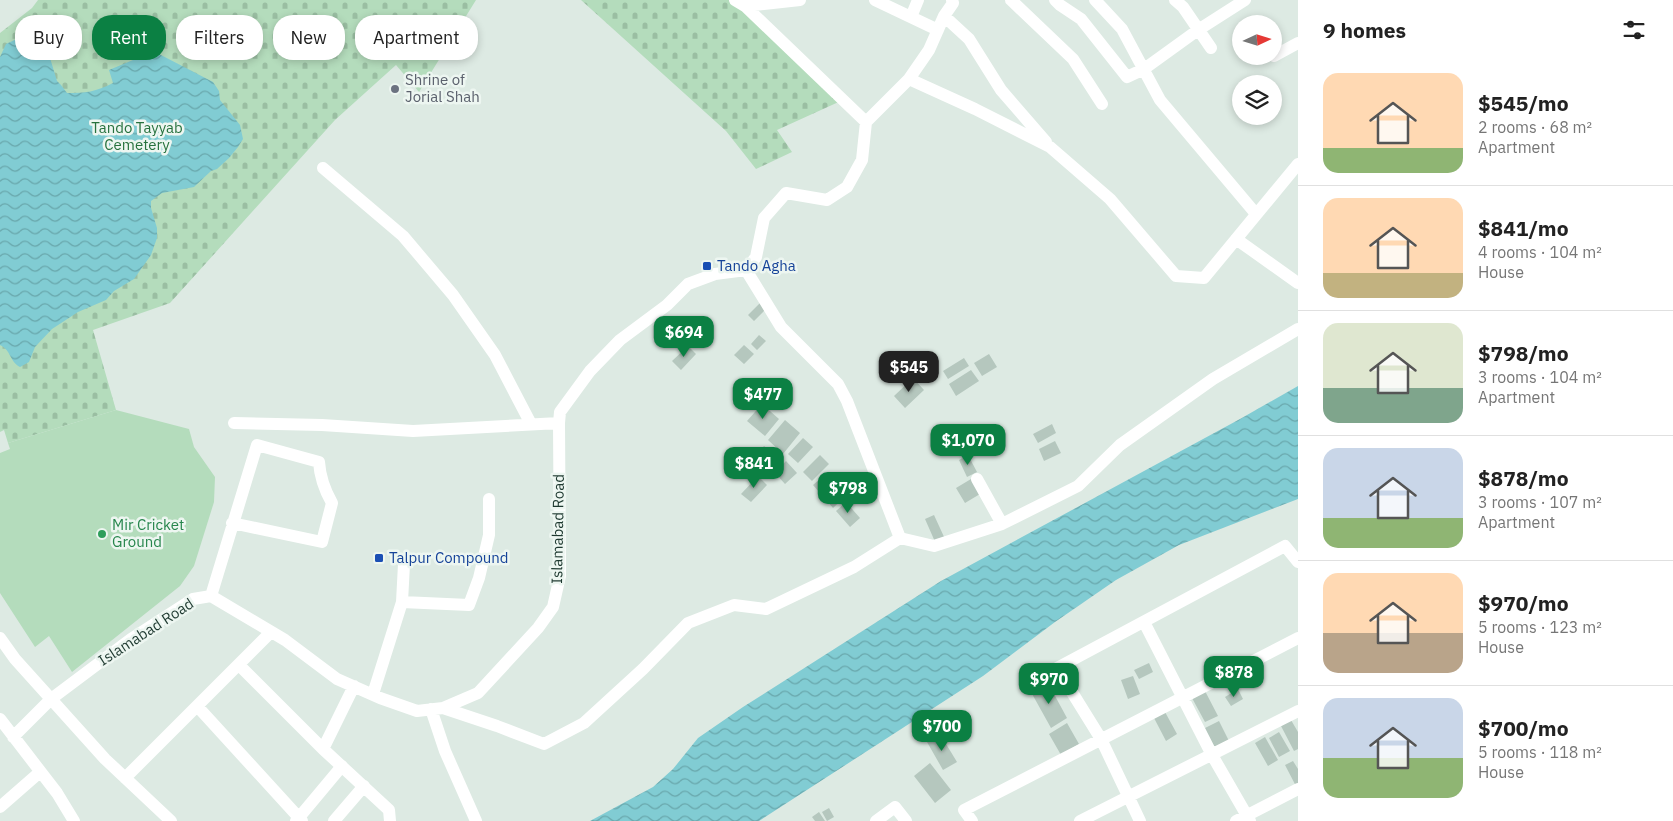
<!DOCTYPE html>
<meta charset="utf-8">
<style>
:root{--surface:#fff;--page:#f2f2f2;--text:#222;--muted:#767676;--line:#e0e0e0;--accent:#0b8043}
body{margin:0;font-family:"IBM Plex Sans",sans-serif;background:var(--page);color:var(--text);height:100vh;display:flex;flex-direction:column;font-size:19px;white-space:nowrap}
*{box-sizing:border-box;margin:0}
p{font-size:16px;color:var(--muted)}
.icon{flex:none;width:28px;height:28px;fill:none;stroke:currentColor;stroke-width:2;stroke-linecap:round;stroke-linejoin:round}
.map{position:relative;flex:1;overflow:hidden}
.side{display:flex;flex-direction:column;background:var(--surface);width:375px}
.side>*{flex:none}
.hud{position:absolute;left:15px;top:15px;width:475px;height:45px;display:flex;gap:10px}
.needle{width:32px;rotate:86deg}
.fabs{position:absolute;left:1232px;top:15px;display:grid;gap:10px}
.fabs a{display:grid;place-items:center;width:50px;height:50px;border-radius:50%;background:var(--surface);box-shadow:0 2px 8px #0003;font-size:25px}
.price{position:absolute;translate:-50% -42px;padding:0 11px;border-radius:10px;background:var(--accent);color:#fff;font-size:16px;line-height:32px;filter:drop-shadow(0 1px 2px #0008)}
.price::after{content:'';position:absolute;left:50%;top:30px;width:15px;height:11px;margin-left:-8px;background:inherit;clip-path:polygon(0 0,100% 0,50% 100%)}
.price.on{background:#222;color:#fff}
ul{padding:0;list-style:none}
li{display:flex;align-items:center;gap:15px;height:125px;padding:0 25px}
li+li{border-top:1px solid var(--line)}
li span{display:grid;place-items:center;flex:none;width:140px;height:100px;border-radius:15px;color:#555}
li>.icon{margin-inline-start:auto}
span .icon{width:60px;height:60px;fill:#fffc;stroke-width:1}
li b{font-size:21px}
h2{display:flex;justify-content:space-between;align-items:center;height:60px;padding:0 25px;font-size:21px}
.tag{padding:0 18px;border-radius:20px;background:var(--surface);box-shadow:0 2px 8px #0003;font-size:18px;line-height:45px}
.tag.on{background:var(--accent);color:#fff}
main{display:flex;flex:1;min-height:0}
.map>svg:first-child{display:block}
.cemetery{fill:url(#cemetery-stones)}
.pitch{fill:#b4dcbc}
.water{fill:url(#water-waves)}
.building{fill:#b5c7be}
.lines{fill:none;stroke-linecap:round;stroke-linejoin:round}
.minor{stroke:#fff;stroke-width:12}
.worship-dot{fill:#6b7280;stroke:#edf6f1;stroke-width:2}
.transit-dot{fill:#1a4fb4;stroke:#edf6f1;stroke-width:2}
.leisure-dot{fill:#2e9e5b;stroke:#edf6f1;stroke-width:2}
.labels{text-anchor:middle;stroke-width:5;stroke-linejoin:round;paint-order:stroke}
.worship-label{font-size:15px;fill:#5b616d;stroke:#edf6f1;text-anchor:start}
.park-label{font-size:15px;fill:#27723e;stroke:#edf6f1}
.transit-label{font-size:15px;fill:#164399;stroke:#edf6f1;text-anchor:start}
.leisure-label{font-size:15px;fill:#27864d;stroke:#edf6f1;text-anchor:start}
.street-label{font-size:15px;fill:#1e3930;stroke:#edf6f1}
</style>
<main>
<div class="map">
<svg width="1298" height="821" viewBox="0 0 1298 821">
<defs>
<pattern id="cemetery-stones" width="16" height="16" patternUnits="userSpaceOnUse" patternTransform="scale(1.25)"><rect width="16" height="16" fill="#b4dcbc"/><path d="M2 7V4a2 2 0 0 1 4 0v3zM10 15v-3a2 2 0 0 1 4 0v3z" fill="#9abea2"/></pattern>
<pattern id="water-waves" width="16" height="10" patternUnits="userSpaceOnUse" patternTransform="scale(1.25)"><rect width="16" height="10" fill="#81ccd3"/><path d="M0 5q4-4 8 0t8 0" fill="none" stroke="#69a7ac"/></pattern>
</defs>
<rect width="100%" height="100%" fill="#ddeae3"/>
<path class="cemetery" d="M38,0h438l-57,92 -23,-27 -61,55 -165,183 -77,27 23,80 -108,33 -4,-13 -4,2v-399l32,-25z
M581,0h154l108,100 -66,30 15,22 -36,17 -30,-38z"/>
<path class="pitch" d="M116,410l73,19 5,18 21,30 -1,25 -20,64 -14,20 -108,86 -23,-36 -14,11 -35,-54v-140l10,-4 -2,-6z"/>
<path class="water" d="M23,36l24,12 10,33 4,4 6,8c18,0 29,-1 46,-10l-4,-13 24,-10 14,-10 12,4 54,28 6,9 1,9 20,25 3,14 -5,8 -9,11 -12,11 -6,2 -17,16 -32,6 -11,8v7l6,20v10l-6,17 -17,24 -20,12 -8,9 -28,12 -26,17 -17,18 -6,15 -9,5c-10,-5 -9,-17 -20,-22v-288l6,-13z
M1298,386v113l-119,46 -63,35 -61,42 -72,54 -224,145h-169l63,-34 20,-18 25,-31 45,-31 198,-126 299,-162z"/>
<path class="building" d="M760,303l6,6 -12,12 -6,-6z
M759,335l7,6 -9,9 -6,-6z
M744,345l10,9 -10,10 -10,-9z
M688,346l8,8 -15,16 -9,-9z
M989,354l8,13 -15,9 -8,-13z
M964,358l5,8 -21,13 -5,-8z
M971,370l8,11 -23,15 -7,-12z
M913,378l11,12 -19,18 -11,-12z
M762,404l17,15 -14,17 -18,-15z
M785,420l15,13 -17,21 -15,-14z
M1052,424l4,9 -18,10 -5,-9z
M803,438l10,9 -15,16 -10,-9z
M1055,441l6,12 -17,8 -5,-12z
M764,446l9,7 -13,16 -9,-7z
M820,455l9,9 -17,17 -9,-9z
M968,455l9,17 -10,5 -8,-17z
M786,461l11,12 -12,11 -10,-11z
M828,472l20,22 -15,14 -20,-23z
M758,476l9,9 -16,17 -10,-8z
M971,479l9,15 -15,9 -9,-15z
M846,502l14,16 -10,9 -14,-16z
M934,515l11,24 -9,5 -11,-25z
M1149,663l4,9 -14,7 -5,-9z
M1133,676l7,18 -12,5 -7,-19z
M1048,683l19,35 -16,10 -20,-36z
M1238,689l5,10 -12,7 -6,-9z
M1205,691l13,25 -13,6 -13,-24z
M1165,712l12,22 -11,7 -12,-23z
M1291,720l7,12v17l-4,2 -13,-25z
M1219,721l12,24 -14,7 -12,-24z
M1067,723l12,21 -18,11 -12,-21z
M1279,732l11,19 -11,6 -10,-19z
M940,734l17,28 -14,8 -16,-28z
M1265,737l13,23 -10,6 -13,-23z
M1293,761l5,8v21l-13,-25z
M930,763l21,27 -16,13 -21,-27z
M829,808l5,9 -7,4 -5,-9z
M819,812l6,9h-10l-3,-4z"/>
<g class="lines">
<path class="minor" d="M735,0l10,6 55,-6
M875,0l63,30
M1011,0l62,59 29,45
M1055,0l5,5 21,14 46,58 17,-8 54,-39 47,-30
M1095,0l27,29 38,71 96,114
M1175,0l8,7 28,41
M745,6l121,116
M944,16l25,23 32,51 45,52
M911,17l7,-17
M1274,56l24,-13
M909,79l66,30 75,38 60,52 66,77 28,2 94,-114
M323,168l80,68 50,59 42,60 36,69
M1236,239l62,44
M746,270l35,57 57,57 9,17 53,137 34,8 68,-22 76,-38 42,-41 93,-66 85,-50
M234,423l88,2 91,6 146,-8
M977,479l25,45
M211,596l46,-151 62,17c1,15 5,27 13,41l-10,39 -90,-19
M402,602l67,3 10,-27 10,-43v-36
M1144,622l68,133 38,66
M0,638l15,21 36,40 80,-60 62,-40 18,-3 74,44 52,39 43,19 37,13 26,-3 35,-15 60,-65 15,-21 7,-31 -1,-153 1,-11 30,-41 30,-31 47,-35 21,-21 27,-10 31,-4 10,-13 8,-39 22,-25 41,7 20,-13 15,-27 4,-38 43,-43 20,-29 15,-34 9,-13 -1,-3
M239,665l84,84 66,61 1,11
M373,694l29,-92 2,-38
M197,706l105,115
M443,708l54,18 47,18 40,-21 59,-54 45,-46 46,-18 32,4 88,-42 46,-29
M431,709l14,42 31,70
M0,719l57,74 17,28
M13,737l38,-38 54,60 66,62
M323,749l31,-63
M125,778l146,-146
M0,807l40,-35
M296,821l46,-55
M334,821l30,-35
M876,821l19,-14 11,14
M972,821l-8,-11 334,-172
M1080,821l218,-110
M1140,821l-39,-82 -44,-71 228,-122 13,16
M1236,821l62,-32"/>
</g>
<circle class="worship-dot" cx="395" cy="89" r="5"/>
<g class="transit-dot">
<rect x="702" y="261" width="10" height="10" rx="2.5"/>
<rect x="374" y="553" width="10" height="10" rx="2.5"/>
</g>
<circle class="leisure-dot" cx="102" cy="534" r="5"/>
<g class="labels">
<g class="worship-label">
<text x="405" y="85">Shrine of<tspan x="405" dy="17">Jorial Shah</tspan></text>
</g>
<g class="park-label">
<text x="137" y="133">Tando Tayyab<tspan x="137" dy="17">Cemetery</tspan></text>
</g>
<g class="transit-label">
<text x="717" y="271">Tando Agha</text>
<text x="389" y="563">Talpur Compound</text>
</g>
<g class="leisure-label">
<text x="112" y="530">Mir Cricket<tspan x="112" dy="17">Ground</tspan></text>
</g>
<g class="street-label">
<text transform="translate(558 529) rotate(-89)" y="5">Islamabad Road</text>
<text transform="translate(146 632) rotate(-33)" y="5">Islamabad Road</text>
</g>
</g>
</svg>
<div class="fabs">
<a><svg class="needle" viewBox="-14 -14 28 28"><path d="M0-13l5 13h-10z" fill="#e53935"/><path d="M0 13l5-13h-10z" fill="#767676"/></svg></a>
<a><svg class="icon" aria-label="layers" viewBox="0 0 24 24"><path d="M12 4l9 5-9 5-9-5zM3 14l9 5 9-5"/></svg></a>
</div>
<b class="price" style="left:684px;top:358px">$694</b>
<b class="price on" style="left:909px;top:393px">$545</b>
<b class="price" style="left:763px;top:420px">$477</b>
<b class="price" style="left:968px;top:466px">$1,070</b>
<b class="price" style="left:754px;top:489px">$841</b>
<b class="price" style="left:848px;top:514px">$798</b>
<b class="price" style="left:1234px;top:698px">$878</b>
<b class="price" style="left:1049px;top:705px">$970</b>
<b class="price" style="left:942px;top:752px">$700</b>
<div class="hud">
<a class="tag">Buy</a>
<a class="tag on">Rent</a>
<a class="tag">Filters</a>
<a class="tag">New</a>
<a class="tag">Apartment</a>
</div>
</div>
<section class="side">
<h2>9 homes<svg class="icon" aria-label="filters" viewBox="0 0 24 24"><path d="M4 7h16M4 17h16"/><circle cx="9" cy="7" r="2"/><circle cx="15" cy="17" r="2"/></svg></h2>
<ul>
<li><span style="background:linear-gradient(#ffd9b3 75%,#8fb573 0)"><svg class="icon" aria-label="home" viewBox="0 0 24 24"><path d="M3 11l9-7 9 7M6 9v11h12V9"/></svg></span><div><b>$545/mo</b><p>2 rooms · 68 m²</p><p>Apartment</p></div></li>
<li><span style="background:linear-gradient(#ffd9b3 75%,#c2b280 0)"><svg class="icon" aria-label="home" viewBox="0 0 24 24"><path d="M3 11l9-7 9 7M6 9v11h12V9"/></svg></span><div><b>$841/mo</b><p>4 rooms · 104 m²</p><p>House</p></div></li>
<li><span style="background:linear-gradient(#dfe7d0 65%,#7fa58c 0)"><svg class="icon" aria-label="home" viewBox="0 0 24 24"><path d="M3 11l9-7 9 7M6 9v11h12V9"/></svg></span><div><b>$798/mo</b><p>3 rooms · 104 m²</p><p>Apartment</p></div></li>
<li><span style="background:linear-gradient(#c9d6e8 70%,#8fb573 0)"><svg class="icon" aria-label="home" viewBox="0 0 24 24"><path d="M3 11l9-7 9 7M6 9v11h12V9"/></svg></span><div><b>$878/mo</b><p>3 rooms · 107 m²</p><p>Apartment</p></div></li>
<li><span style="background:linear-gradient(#ffd9b3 60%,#b9a48a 0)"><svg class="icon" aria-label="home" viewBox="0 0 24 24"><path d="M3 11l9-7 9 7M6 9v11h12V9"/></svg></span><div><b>$970/mo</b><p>5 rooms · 123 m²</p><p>House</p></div></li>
<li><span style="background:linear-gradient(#c9d6e8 60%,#8fb573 0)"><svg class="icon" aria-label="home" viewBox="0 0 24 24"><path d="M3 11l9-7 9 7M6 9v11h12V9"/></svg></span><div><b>$700/mo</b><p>5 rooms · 118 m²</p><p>House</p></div></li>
</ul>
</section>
</main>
